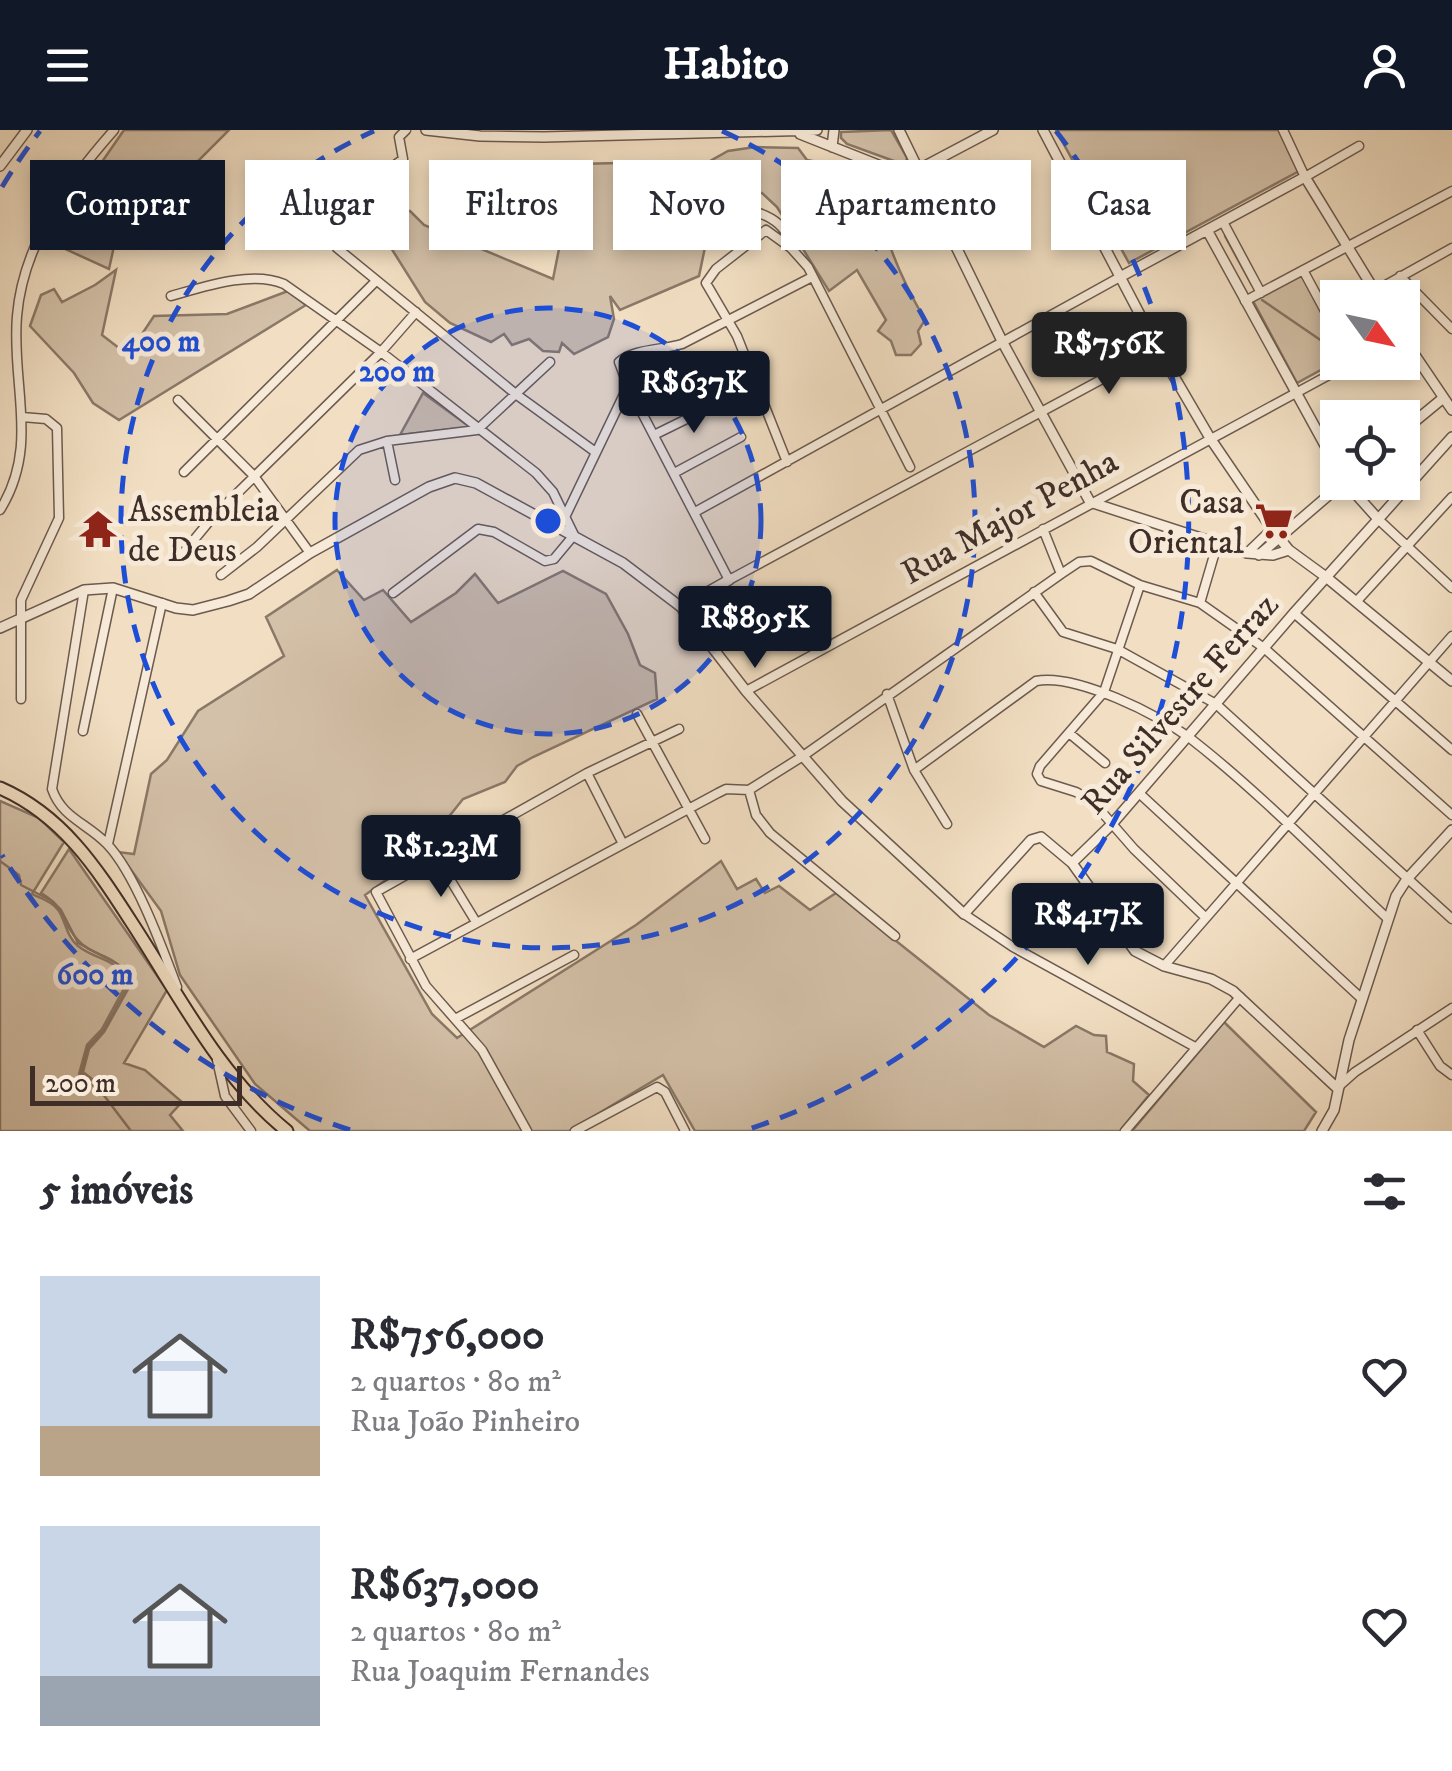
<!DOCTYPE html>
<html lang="pt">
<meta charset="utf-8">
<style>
:root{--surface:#fff;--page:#f7f7f7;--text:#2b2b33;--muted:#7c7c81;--accent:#111827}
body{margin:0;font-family:"IM FELL DW Pica",serif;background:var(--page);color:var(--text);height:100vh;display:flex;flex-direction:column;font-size:38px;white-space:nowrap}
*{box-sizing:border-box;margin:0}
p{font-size:32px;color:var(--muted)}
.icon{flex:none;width:55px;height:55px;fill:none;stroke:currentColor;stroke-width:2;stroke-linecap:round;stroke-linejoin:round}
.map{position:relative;height:1001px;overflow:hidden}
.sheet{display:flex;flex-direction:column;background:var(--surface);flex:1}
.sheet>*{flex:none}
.guide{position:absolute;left:30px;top:30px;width:1392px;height:90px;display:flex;gap:20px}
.needle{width:65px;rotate:123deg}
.tools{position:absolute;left:1320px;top:150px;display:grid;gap:20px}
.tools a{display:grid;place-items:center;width:100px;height:100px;border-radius:0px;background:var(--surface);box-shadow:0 5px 15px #0003;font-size:50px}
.scale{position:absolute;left:30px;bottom:25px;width:212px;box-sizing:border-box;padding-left:10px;border:5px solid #3f2e28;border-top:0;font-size:28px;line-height:35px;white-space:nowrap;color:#3f2e28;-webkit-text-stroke:8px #f7ead8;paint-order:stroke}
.price{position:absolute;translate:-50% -85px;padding:0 22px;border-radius:10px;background:var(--accent);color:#fff;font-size:32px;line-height:65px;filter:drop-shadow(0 2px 5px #0008)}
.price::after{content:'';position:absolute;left:50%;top:60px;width:30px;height:22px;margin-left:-15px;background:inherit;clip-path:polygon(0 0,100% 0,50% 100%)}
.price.on{background:#222;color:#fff}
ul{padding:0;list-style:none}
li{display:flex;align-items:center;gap:30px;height:250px;padding:0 40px}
li span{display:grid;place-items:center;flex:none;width:280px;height:200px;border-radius:0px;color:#555}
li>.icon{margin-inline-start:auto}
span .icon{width:120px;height:120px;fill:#fffc;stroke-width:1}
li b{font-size:42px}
h2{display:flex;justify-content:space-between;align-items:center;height:120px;padding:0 40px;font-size:42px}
.tag{padding:0 35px;border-radius:0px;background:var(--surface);box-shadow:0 5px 15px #0003;font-size:35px;line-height:90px}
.tag.on{background:var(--accent);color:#fff}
header{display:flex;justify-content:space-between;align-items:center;height:130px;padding:0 40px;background:var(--accent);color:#fff;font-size:45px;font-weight:800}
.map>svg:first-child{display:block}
.green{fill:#d4c1a9;stroke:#8a7868;stroke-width:2.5}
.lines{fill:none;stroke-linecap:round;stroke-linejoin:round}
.stream{stroke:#867465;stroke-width:2.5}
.minor-casing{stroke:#6c5a4f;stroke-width:11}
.tertiary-casing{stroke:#6c5a4f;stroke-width:12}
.trunk-casing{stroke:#3f2e28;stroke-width:15}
.minor{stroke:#f7ead8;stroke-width:8}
.tertiary{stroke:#f7ead8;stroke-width:9}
.trunk{stroke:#f2dfc3;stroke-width:11}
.ring{fill:none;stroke:#1d4ed8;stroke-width:5;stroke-dasharray:18 12}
.labels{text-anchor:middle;stroke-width:10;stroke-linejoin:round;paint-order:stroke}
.poi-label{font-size:35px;fill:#3f2e28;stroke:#f7ead8;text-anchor:end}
.street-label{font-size:35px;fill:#3f2e28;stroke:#f7ead8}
.centre{fill:#1d4ed8;stroke:#f7ead8;stroke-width:5}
.ring-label{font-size:30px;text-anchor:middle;font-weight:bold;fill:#1d4ed8;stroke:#f7ead8;stroke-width:10;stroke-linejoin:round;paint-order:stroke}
</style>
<header><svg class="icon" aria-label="menu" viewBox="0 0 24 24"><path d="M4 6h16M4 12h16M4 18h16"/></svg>Habito<svg class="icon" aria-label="person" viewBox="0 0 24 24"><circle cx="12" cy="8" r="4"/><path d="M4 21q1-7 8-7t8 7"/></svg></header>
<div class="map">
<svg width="1452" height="1001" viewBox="0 0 1452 1001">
<rect width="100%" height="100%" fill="#f2dfc3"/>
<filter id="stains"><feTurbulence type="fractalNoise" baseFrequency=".002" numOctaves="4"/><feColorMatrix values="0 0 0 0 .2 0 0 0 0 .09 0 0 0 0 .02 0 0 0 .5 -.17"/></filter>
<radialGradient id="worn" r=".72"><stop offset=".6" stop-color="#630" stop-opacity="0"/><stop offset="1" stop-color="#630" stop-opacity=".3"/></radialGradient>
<path class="green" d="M124,0h105l-33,33 -16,22 15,22 -4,14c-33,-20 -37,-27 -71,-2l-11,50 -46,-21 23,-46 -7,-7z
M891,0l16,28 -2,7 -58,-21 -6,-6v-6z
M1056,0h225l20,40 -172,93z
M755,17l43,1 9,12 15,3 20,15 5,-2 36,15 7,-2 1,9 -7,7c4,11 -1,22 3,32 9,29 23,57 38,83l-7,11 3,13 -10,11h-15l-5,-14 -13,-10 8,-11 -29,-50 -28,21 -52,-84 -15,-14h-30l-8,11 -11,5 -14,67 -79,34 -10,-14 4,23 -6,18 -34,17 -12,-11 -3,9 -16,-1 -14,-12 -17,6 -8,-11 -13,8 -41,-19 -25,-21 -49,-78 7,-14 27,1 14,14 129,54 23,-115 134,-3 18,-10z
M116,140l-14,65 26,20 26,-39 73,-2 61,-23 18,14 -187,115 -26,-17 -19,-30 -44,-47 11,-31 13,-6 8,13 33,-17z
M1305,143l32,62v26l-40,22 -45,-84z
M423,263l47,34 -70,8z
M337,440l27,30 19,-10 28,32 45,-29 19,-19 23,29 65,-32 43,23 22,40 12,31 15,8 2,26 -124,58 -16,9 -12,16 -42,17 -24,30 -10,5 -21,30 -43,31 67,119 25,24 179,-113 85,-64 16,28 19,-10 9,14 14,-7 31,24 26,-17 153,122 55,32 32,-21 18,9 12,1 1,16 27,12 -1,17 16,14 -29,36h-425l-32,-56 -94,56h-259l-55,-47 -75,-109 -19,-64 -43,-59 16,2 17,-80 16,-14 31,-49 86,-55 -18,-39z
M0,671l39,17 25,24 -32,52c10,5 21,8 27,17 7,12 8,26 19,35 21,16 37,10 49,37l-25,46 -15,16 -8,29 18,15 4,-3 -18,-14 6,-23 15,-17 27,-48c-15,-35 -36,-23 -55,-46 -15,-18 -11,-31 -35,-45l28,-44 98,141 -43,73 21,7 37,32 -12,13 13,16h-183z
M1224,892l92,90 -12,19h-172z"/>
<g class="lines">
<path class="stream" d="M1225,106l27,49
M1262,170l76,52
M0,731l19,14 2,10 31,16 9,9 17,33 43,23 8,18 -25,46 -16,17 -7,26 12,8 38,50"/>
<g class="minor-casing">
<path id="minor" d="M1283,0l22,47 54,-31
M736,76c24,6 52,14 55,42
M1223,92l38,71
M346,93l28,-42 29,-22 -4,-22 7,-7
M337,118l180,147 77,56
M1303,140l35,65
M1400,146l52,53
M812,147l-130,67c-19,6 -50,5 -63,18l9,24 101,194 429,-231
M1375,161l77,-43
M171,166c32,-9 81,-26 113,-12l97,68 155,121 17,19 21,43 -20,24 -9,2 -51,-29 -16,-3 -85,64
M1245,171l207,-110
M712,252l35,-22
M634,266l49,-24
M178,270l76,76 56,77
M731,275l28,-19
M656,304l59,-29
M387,311l8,39
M787,332l-50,-126 -31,-53 10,-14 50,-39 25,18 17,19 102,200
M184,342l192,-191
M676,342l65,-35
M0,380c40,-64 11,-125 17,-194 6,-72 50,-133 97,-186
M695,382l425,-235
M566,385l62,-129
M1379,390l73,68
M1043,399l18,45
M184,422l28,-34 169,-166 35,-40
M1247,423l25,-24
M221,445l36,-28 102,-97 28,-9 90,-11 73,-68
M1140,455l-36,107 -64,74 -3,8 4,7 35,11 17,10 41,47 71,68
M84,460l-32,199c10,29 35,34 55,55 28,29 55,103 70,143
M1034,462l29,40 54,17 99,55 236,215
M1356,472l96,-105
M1200,473l17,-58
M1294,483l158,137
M746,561l607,-329
M887,564l27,76 33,54
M21,569v-99l38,-82 -2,-90 -11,-9 -24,-2
M637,584l68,125
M83,601l30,-143
M1069,603l36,30
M914,640l122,-89c39,-8 124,34 155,58 67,52 134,121 197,180
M587,643l36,71
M749,660l54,-34 258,-182 18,-12 12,-1 49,24 60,18 64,45 188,167
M749,660l7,25 14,18 125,103
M1139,663l223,206
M108,714l54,-241
M437,728l39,64
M1060,782l27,-26
M964,784l49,33 182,100
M410,829l308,-166 8,-4 23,1
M1164,836l288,-330
M455,889l119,-64
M1417,900l23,36 12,9
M217,930l8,36 26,35
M1337,958l18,-16 97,-64
M527,1001l-45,-81 -56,-64 -50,-94 211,-119 92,-44
M575,1001l82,-44 8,5 20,39
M1125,1001l115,-134"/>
</g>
<g class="tertiary-casing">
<path id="tertiary" d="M426,0l54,6 64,1 273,-7
M899,0l104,213 87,159 157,51 26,2 16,-5
M1043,0l115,219 52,89 62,91 17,21 37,27 126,104
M800,4l106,42 87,-46
M832,17l2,-17
M0,36l27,-36
M1207,100l131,239
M1120,147l185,-100 74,121
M1402,206l50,74
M1402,302l40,-33
M1345,352l34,38
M1259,425l85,-73
M681,477l48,-27
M0,498l84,-38 29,-2 63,20 17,2 35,-9 21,-7 61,-41 119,-66 26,-9 21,5 147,80 58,44 65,84 96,110 122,113 67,-74 10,-3 31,26 63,88 29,15 47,13 22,12 104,97
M1072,733l40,-39 182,-211 158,-176
M1322,1001l12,-21 15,-70 47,-144 11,-17 45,-49"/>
</g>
<g class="trunk-casing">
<path id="trunk" d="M0,658c62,27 96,79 132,135 47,72 87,153 155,208"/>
</g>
<use href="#minor" class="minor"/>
<use href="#tertiary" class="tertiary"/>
<use href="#trunk" class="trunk"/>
</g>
<circle cx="548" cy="391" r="213" fill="#1d4ed8" fill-opacity=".12"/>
<g class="ring">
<circle cx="548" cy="391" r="213"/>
<path d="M722 1A427 427 0 1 1 374 1"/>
<path d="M350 1000A640 640 0 0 1 2 725M2 57A640 640 0 0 1 40 1M1056 1A640 640 0 0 1 746 1000"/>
</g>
<defs>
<g id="supermarket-bare" transform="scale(3)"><path d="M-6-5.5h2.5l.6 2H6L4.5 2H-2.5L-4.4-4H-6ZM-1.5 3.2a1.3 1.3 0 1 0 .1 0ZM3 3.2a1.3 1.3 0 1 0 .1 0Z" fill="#8f2418" stroke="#f7ead8" stroke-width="2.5" paint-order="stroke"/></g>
<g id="temple-bare" transform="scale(3)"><path d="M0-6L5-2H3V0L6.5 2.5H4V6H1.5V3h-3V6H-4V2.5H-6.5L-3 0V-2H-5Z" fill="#8f2418" stroke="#f7ead8" stroke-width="2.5" paint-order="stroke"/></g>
</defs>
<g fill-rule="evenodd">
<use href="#supermarket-bare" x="1274" y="391"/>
<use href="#temple-bare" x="98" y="399"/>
</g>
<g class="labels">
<g class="poi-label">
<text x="1244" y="383">Casa<tspan x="1244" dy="40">Oriental</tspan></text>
<text x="128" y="391" text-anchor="start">Assembleia<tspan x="128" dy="40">de Deus</tspan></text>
</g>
<g class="street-label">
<text transform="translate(1009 386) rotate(-29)" y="12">Rua Major Penha</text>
<text transform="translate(1179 573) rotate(-49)" y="12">Rua Silvestre Ferraz</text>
</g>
</g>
<circle cx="548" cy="391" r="15" class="centre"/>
<g class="ring-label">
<text x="161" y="221">400 m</text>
<text x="397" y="251">200 m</text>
<text x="95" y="854">600 m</text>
</g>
<rect width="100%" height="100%" filter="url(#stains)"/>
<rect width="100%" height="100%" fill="url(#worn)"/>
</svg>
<div class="tools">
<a><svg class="needle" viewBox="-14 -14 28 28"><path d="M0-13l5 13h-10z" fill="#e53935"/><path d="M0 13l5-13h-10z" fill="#7c7c81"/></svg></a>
<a><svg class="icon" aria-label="locate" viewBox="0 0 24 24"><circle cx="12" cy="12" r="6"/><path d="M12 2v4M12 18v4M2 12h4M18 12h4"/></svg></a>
</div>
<div class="scale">200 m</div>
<b class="price on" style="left:1109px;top:267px">R$756K</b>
<b class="price" style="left:694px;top:306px">R$637K</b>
<b class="price" style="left:755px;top:541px">R$895K</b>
<b class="price" style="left:441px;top:770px">R$1.23M</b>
<b class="price" style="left:1088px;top:838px">R$417K</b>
<div class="guide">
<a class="tag on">Comprar</a>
<a class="tag">Alugar</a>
<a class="tag">Filtros</a>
<a class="tag">Novo</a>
<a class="tag">Apartamento</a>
<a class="tag">Casa</a>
</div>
</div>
<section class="sheet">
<h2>5 imóveis<svg class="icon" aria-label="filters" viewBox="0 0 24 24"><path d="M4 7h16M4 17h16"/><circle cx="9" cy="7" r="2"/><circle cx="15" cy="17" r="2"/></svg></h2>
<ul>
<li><span style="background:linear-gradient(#c9d6e8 75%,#b9a48a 0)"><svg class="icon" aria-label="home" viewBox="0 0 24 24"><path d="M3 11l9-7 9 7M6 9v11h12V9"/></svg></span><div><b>R$756,000</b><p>2 quartos · 80 m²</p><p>Rua João Pinheiro</p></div><svg class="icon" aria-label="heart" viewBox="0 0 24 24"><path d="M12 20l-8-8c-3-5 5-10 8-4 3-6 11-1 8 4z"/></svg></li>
<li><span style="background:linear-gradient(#c9d6e8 75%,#9aa5b1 0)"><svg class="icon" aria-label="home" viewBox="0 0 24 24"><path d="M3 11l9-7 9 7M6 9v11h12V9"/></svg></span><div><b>R$637,000</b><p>2 quartos · 80 m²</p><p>Rua Joaquim Fernandes</p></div><svg class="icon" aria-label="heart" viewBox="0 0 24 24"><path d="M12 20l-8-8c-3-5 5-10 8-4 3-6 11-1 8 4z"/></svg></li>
</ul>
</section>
